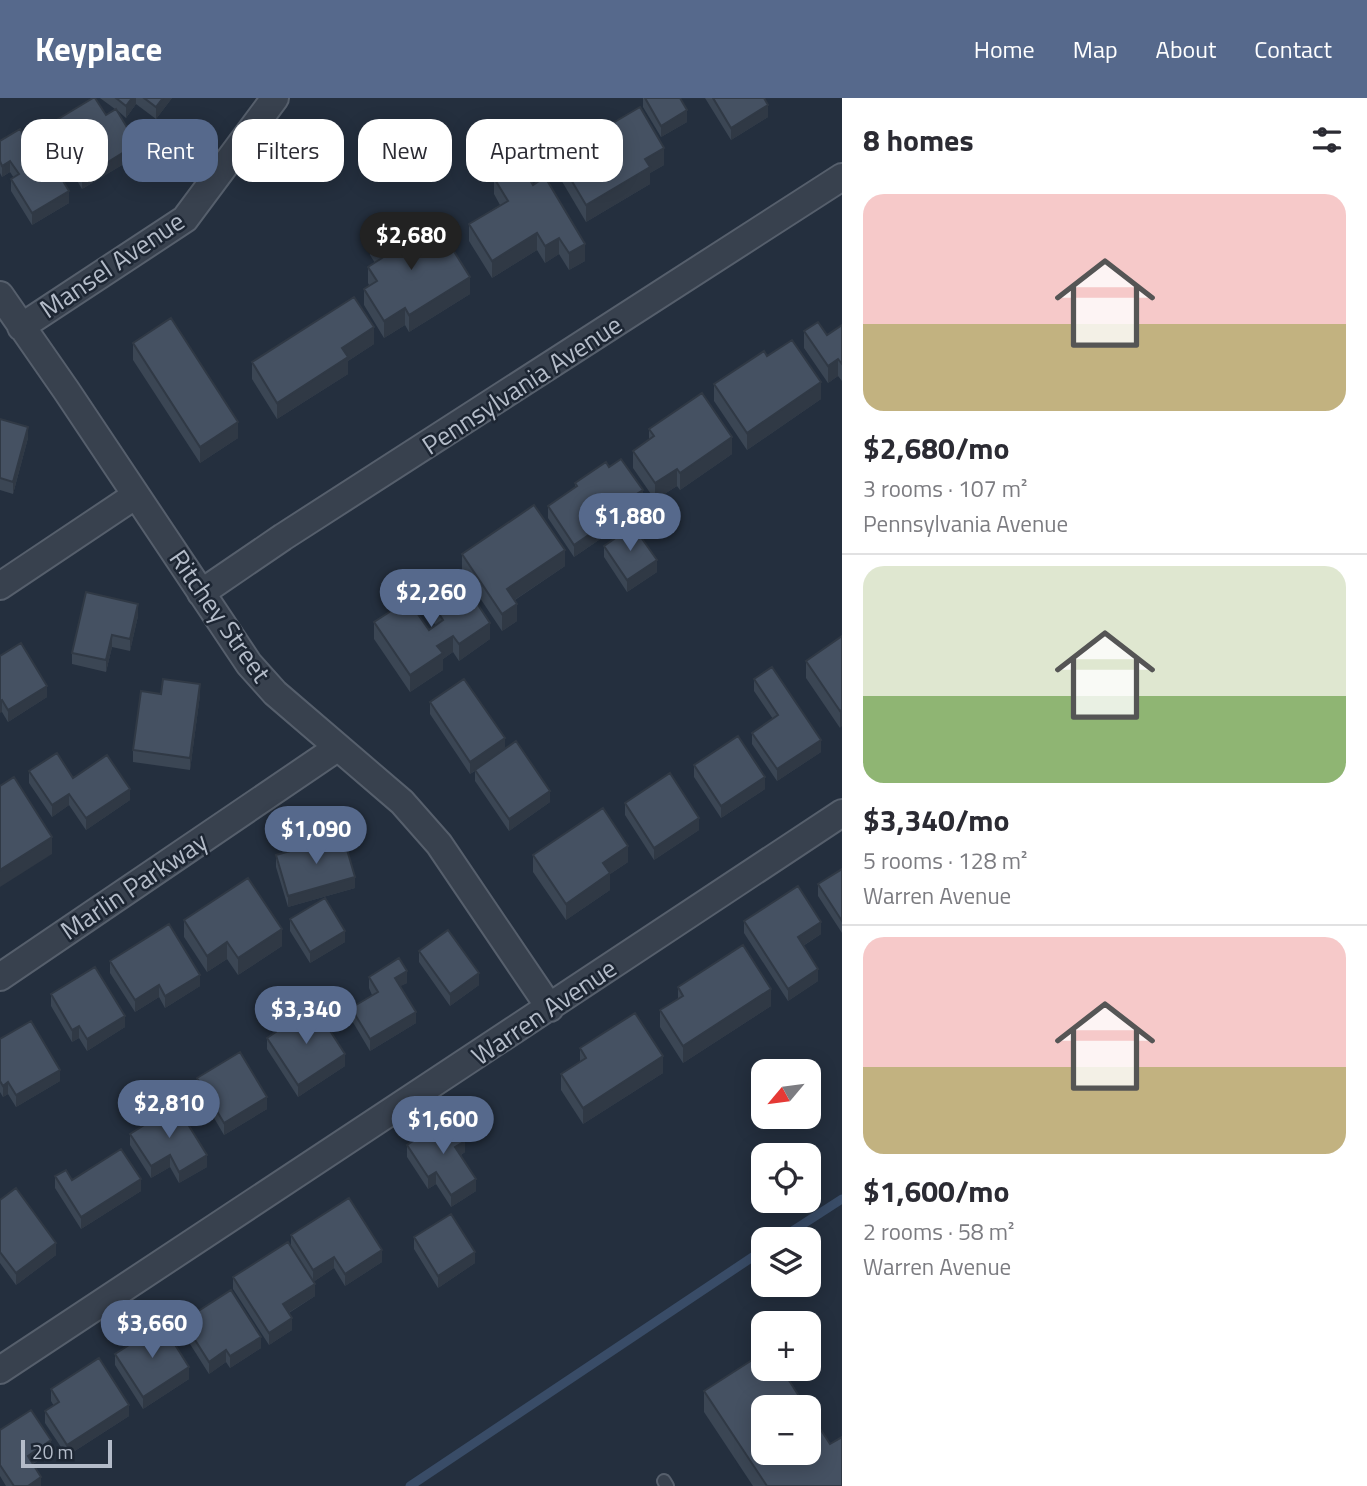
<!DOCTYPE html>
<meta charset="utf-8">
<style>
:root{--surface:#fff;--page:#f7f7f7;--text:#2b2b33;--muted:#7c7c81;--line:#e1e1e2;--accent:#56698c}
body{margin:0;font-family:"Titillium Web",sans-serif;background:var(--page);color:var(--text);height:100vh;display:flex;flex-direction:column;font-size:26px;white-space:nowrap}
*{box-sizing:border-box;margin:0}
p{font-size:23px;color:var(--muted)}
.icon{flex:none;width:38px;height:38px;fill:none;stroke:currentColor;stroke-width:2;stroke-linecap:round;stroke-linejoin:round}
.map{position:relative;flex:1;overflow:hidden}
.side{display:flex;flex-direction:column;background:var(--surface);width:525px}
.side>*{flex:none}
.hud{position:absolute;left:21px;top:21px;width:665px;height:63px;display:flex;gap:14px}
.needle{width:46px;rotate:241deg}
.tools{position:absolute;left:751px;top:961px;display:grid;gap:14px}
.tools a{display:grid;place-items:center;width:70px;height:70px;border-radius:14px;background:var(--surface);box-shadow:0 4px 18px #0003;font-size:35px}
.scale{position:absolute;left:21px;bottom:18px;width:91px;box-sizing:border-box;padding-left:7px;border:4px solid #b4bcc9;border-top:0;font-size:19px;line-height:24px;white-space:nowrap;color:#b4bcc9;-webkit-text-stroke:5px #1d2633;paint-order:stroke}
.price{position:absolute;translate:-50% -60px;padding:0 16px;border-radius:24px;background:var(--accent);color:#fff;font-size:23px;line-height:46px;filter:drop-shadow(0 2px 4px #0008)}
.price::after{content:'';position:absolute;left:50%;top:42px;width:21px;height:16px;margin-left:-10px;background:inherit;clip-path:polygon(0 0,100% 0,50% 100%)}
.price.current{background:#222;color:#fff}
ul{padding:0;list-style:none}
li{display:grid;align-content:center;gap:14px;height:371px;padding:0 21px}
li+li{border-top:2px solid var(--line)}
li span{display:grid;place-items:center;height:217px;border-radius:21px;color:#555}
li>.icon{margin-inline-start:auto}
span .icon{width:126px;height:126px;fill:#fffc;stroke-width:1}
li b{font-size:30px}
h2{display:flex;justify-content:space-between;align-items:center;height:84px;padding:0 21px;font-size:30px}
.chip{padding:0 24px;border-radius:21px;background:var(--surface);box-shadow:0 4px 18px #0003;font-size:24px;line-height:63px}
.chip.current{background:var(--accent);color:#fff}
header{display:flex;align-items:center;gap:42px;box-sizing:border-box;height:98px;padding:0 35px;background:var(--accent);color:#fff}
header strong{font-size:33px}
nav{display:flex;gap:38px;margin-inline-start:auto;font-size:24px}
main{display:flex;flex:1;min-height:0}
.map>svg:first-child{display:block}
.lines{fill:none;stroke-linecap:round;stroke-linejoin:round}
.stream{stroke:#394c67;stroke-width:9}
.service-casing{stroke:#565f6c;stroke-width:16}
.minor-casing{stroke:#565f6c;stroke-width:30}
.service{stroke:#38414e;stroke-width:12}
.minor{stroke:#38414e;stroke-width:26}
.wall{fill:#3b4654}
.shaded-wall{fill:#303945}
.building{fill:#455162;stroke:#303945;stroke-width:2}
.labels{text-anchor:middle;stroke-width:5;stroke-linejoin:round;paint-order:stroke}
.street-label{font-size:26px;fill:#b4bcc9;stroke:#1d2633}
</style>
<header>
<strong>Keyplace</strong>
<nav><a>Home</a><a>Map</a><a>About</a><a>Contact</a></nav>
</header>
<main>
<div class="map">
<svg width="842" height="1388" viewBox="0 0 842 1388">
<rect width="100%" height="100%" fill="#242f3e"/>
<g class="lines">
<path class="stream" d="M780,1141l62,-40
M410,1388l353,-236"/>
<g class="service-casing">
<path id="service" d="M664,1383l3,5"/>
</g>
<g class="minor-casing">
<path id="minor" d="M0,197l66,95 183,274 26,29 127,109 37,42 111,164
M21,229l164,-108 90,-121
M0,488l136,-91
M201,495l82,-56 559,-360
M0,879l337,-229
M0,1272l842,-557"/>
</g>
<use href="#service" class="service"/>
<use href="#minor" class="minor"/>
</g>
<path class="wall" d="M100,0h72l-16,21 -20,-15 -10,14 -9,-8 20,46 -55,33 -32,-53v-12l56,-9 9,-6z
M643,0h37l7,24 -26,15 -18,-30z
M705,0h59l4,19 -37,23z
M0,43l37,15 32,47 -37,22 -21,-34v-12l3,-1 -4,-6 -8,5 -2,-4z
M557,58l107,9 -14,8v11l-64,38 -29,-49z
M494,80l39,7 52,76 -16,9 -10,-16 -14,9 -8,-13 -45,28 -23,-37v-17l31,-19 -6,-11z
M370,140l39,6h24l37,50 -61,38 -4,-7 -21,13 -20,-33v-16l5,-4 -1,-2v-16l7,-4 -5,-8z
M842,227v56l-4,-5 -10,7 -24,-35v-17l23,4z
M133,245l105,95 -38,25 -67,-103z
M374,246l-26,17v13l-71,45 -25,-40v-17z
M767,258l54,43 -74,51 -33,-49v-17z
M0,321l28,19 -15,56 -13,-4z
M649,331l83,25 -52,36 -3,-4 -22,14 -22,-32v-17l16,-11z
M609,369l34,35 -12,7v9l-57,39 -26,-39v-12l27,-18v-5z
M604,448l53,26 -30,20 -23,-35z
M462,456l103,12 -50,34 2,21 -15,10 -40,-60z
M434,508l56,33 -31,22 -6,-9 -10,7v11l-33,22 -36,-53v-17l55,8 7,-4 -2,-3z
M138,518l-8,35 -18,-4 -6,25 -34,-8v-11z
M842,538l-2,92 -34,-50v-17z
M0,558l47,41 -39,25 -6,-10z
M754,581l67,73 -44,29 -25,-37v-11l21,-14 -19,-28z
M161,596l39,1 -10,75 -57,-8v-12z
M430,604l75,47 45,53 -41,29 -34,-50v-10l-5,3 -40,-60z
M694,667l71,24 -44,29 -27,-41z
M29,673l44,7 57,22 -44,30 -17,-25 -17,12 -23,-34z
M625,705l74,27 -45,30 -29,-45z
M276,757l79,33 -67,19 -12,-40z
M533,757l95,7 -18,12v16l-44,30 -33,-48z
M842,771v64l-24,-37v-12z
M290,821l55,23 -35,21 -20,-32z
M184,822l98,26 -44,29 -11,-16 -20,13 -23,-35z
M744,823l77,13 -18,12 15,35 -30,20 -44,-68z
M419,853l60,34 -29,21 -31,-44z
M110,863l90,25 -35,22 -6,-11 -24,15 -25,-39z
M369,879l38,6 -7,3 16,37 -46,28 -19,-32v-11l21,-13 -3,-7z
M678,889l93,19 -88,57 -23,-36v-17l18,-11z
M51,896l74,33 -38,24 -8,-13 -7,4 -21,-36z
M267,940l78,28 -47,31 -31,-48z
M0,941l60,42 -44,26 -8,-13 -5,3 -3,-5z
M580,950l83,25 -80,51 -22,-34v-16l19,-12z
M197,980l70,31 -43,26 -27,-46z
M130,1036l77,33 -28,16 -9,-16 -19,11 -21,-33z
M407,1047l58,7 -4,3 15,36 -25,16 -15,-23 -8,5 -21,-32z
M55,1078l17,4 69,11 -60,38 -26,-41z
M0,1102l56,55 -40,30 -16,-22z
M291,1137l91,27 -37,24 -11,-18 -21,14 -22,-35z
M414,1139l61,26 -37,25 -24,-39z
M233,1179l82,19 -26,17 3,17 -23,15 -36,-56z
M183,1223l78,27 -31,20 -4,-6 -17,12 -26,-41z
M115,1256l74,25 -46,30 -28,-44z
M51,1291l78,27 -62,40 -22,-33v-12l9,-5 -3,-5z
M704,1293l126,53 12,42h-89l-49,-74z
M0,1332l51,22 -18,12 8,22h-35l-6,-10z"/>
<path class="shaded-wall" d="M132,0h4v6l-10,14v-12z
M163,0h9l-16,21v-12z
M768,7v12l-37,23v-12z
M687,12v12l-26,15v-11z
M137,46v12l-55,33v-11z
M664,50v17l-14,8v11l-64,38v-17l59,-46z
M10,63v11l-8,5v-11z
M69,93v12l-37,22v-12z
M537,135v17l-45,28v-17z
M559,140v16l-14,9v-17z
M585,146v17l-16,9v-17z
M470,179v17l-61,38v-17z
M405,210v17l-21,13v-17z
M374,229v17l-26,17v13l-71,45v-16l65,-55z
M838,261v17l-10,7v-17z
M821,284v17l-74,51v-17z
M238,324v16l-38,25v-16z
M28,329v11l-15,56v-12z
M732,339v17l-52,36v-17z
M677,371v17l-22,14v-17z
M643,392v12l-12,7v9l-57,39v-12l53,-45z
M565,452v16l-58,39v-16z
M657,462v12l-30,20v-12z
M138,506v12l-8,35v-12z
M517,506v17l-15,10v-17z
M490,525v16l-31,22v-17z
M112,537v12l-6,25v-12z
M453,538v16l-10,7v11l-33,22v-17l27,-29z
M200,586v11l-10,75v-12z
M47,588v11l-39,25v-12z
M2,602v12l-2,1v-12z
M842,612v16l-2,2v-17z
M505,640v12l-35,24v-12z
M821,642v12l-44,29v-12z
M765,679v12l-44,29v-12z
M130,691v11l-44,30v-12z
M550,693v11l-41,29v-12z
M69,696v11l-17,12v-12z
M699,720v12l-45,30v-12z
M52,739v17l-52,33v-17z
M628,748v16l-18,12v16l-44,30v-16l37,-41z
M355,779v11l-67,19v-11z
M821,824v12l-23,15v-12z
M282,831v17l-44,29v-17z
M345,833v11l-35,21v-11z
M227,844v17l-20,13v-16z
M818,871v12l-30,20v-12z
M407,873v12l-12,6v-11z
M479,875v12l-29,21v-12z
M200,877v11l-35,22v-12z
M159,887v12l-24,15v-12z
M771,891v17l-88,57v-17z
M416,914v11l-46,28v-12z
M125,918v11l-38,24v-12z
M79,928v12l-7,4v-12z
M345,956v12l-47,31v-12z
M663,958v17l-80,51v-16z
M60,972v11l-44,26v-12z
M8,984v12l-5,3v-11z
M267,999v12l-43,26v-12z
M465,1043v11l-10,7v-12z
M170,1057v12l-19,11v-12z
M207,1057v12l-28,16v-11z
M436,1074v12l-8,5v-12z
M141,1081v12l-60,38v-12z
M476,1081v12l-25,16v-12z
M56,1145v12l-40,30v-12z
M382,1152v12l-37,24v-12z
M475,1154v11l-37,25v-12z
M334,1159v11l-21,14v-12z
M315,1186v12l-32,20v-12z
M292,1220v12l-23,15v-12z
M261,1239v11l-31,20v-12z
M226,1252v12l-17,12v-12z
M189,1269v12l-46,30v-12z
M129,1307v11l-62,40v-11z
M51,1342v12l-23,15v-11z
M41,1379v9h-13z"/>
<path class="building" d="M93,0h2l11,17 10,-6 21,35 -55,34 -32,-54z
M116,0h16l-6,8z
M144,0h19l-7,9z
M645,0h35l7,12 -26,16z
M713,0h51l4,7 -37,23z
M640,9l24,41 -19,11 5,8 -64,38 -29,-49z
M20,31l17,27 8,-5 24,40 -37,22 -21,-34 8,-5 -9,-13 -8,5 -2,-5v-20z
M519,64l14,23 12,-8 40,67 -16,9 -10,-15 -14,8 -8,-13 -45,28 -23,-37 39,-23 -14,-23z
M396,124l13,22 18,-11 6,11 12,-7 25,40 -61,38 -4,-7 -21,13 -20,-32 13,-8 -9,-14 14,-9 -12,-20z
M354,199l20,30 -32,21 6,9 -71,46 -25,-41z
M171,220l67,104 -38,25 -67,-104z
M818,224l9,13 15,-10v39l-4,-5 -10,7 -24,-35z
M792,242l29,42 -74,51 -33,-49 50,-33 3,5z
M702,295l30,44 -52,36 -3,-4 -22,14 -22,-32 21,-15 -5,-7z
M0,321l28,8 -15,55 -13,-4z
M621,361l22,31 -16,10 4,6 -57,39 -26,-39 29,-20 -2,-3 31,-21 3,5z
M534,407l31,45 -58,39 10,15 -15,10 -40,-60z
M633,428l24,34 -30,20 -23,-34z
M465,487l25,38 -31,21 -6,-8 -16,10 6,7 -33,22 -36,-53 34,-22 21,30 14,-10 -9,-14z
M86,494l52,12 -8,35 -18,-4 -6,25 -34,-7z
M842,538v74l-2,1 -34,-50z
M21,545l26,43 -39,24 -6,-10 -2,1v-45z
M772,569l49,73 -44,29 -25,-36 26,-18 -24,-36z
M163,581l37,5 -10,74 -57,-8 8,-59 20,3z
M464,581l41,59 -35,24 -40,-60z
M738,638l27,41 -44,29 -27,-41z
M516,643l34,50 -41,28 -34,-49z
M57,655l16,25 34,-23 23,34 -44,29 -17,-24 -17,11 -23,-34z
M670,675l29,45 -45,30 -29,-45z
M14,679l38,60 -52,33v-84z
M603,710l25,38 -25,17 7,10 -44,31 -33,-49z
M343,738l12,41 -67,19 -12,-41z
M842,771v52l-24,-37z
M248,780l34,51 -44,29 -11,-16 -20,14 -23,-36z
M798,788l23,36 -23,15 20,32 -30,20 -44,-68z
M325,800l20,33 -35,21 -20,-33z
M169,826l31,51 -35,21 -6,-11 -24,15 -25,-39z
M448,832l31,43 -29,21 -31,-43z
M743,847l28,44 -88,57 -23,-36 23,-14 -5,-9z
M399,860l8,13 -12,7 21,34 -46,27 -19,-31 27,-16 -9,-15z
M95,869l30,49 -38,23 -8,-13 -7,4 -21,-36z
M314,908l31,48 -47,31 -31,-47z
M635,915l28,43 -80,52 -22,-34 25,-16 -6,-10z
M31,923l29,49 -44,25 -8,-13 -5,4 -3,-5v-42z
M240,954l27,45 -43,26 -27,-45z
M176,1007l31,50 -28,17 -9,-17 -19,11 -21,-32z
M450,1019l15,24 -10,6 21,32 -25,16 -15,-23 -8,5 -21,-32z
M121,1051l20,30 -60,38 -26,-41 11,-6 6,10z
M16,1090l40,55 -40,30 -16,-21v-52z
M349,1100l33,52 -37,24 -11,-17 -21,13 -22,-35z
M451,1116l24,38 -37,24 -24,-39z
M288,1144l27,42 -32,20 9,14 -23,15 -36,-56z
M231,1192l30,47 -31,19 -4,-6 -17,12 -26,-41z
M162,1226l27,43 -46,30 -28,-43z
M763,1255v15h18l25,39h-43v45h45v-42l22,34 12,-7v49h-75l-63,-95z
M99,1260l30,47 -62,40 -22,-34 14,-9 -8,-13z
M31,1312l20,30 -23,16 13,21 -13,9h-14l-14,-21v-35z"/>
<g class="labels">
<g class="street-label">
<text transform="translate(112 167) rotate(-34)" y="9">Mansel Avenue</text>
<text transform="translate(522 287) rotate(-33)" y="9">Pennsylvania Avenue</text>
<text transform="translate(220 518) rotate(55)" y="9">Ritchey Street</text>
<text transform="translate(134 788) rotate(-34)" y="9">Marlin Parkway</text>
<text transform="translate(544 914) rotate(-34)" y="9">Warren Avenue</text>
</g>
</g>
</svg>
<div class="tools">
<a><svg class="needle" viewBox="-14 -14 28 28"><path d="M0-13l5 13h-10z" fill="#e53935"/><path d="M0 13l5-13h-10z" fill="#7c7c81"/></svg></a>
<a><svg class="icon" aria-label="locate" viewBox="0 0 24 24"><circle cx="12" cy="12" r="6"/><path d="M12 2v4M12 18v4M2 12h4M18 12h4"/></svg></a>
<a><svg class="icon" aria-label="layers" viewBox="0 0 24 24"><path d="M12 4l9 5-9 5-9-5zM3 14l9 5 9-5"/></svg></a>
<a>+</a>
<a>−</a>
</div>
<div class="scale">20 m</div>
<b class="price current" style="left:411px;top:174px">$2,680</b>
<b class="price" style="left:630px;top:455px">$1,880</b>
<b class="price" style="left:431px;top:531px">$2,260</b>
<b class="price" style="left:316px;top:768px">$1,090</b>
<b class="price" style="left:306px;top:948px">$3,340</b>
<b class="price" style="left:169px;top:1042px">$2,810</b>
<b class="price" style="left:443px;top:1058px">$1,600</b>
<b class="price" style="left:152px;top:1262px">$3,660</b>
<div class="hud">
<a class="chip">Buy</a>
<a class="chip current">Rent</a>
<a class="chip">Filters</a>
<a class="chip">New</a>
<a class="chip">Apartment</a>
</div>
</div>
<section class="side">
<h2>8 homes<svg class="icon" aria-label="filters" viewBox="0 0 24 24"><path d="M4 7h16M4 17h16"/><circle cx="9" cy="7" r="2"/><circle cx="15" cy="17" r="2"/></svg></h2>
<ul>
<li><span style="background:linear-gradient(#f6c9c9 60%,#c2b280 0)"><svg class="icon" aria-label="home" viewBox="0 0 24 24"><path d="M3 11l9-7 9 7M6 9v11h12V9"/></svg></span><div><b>$2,680/mo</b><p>3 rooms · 107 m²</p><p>Pennsylvania Avenue</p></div></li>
<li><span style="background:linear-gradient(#dfe7d0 60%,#8fb573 0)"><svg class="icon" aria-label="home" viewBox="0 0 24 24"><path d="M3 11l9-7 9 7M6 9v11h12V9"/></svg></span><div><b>$3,340/mo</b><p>5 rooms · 128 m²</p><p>Warren Avenue</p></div></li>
<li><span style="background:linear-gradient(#f6c9c9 60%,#c2b280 0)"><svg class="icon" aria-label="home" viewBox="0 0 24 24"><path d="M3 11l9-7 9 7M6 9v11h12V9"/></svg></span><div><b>$1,600/mo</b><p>2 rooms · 58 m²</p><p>Warren Avenue</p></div></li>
</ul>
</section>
</main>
